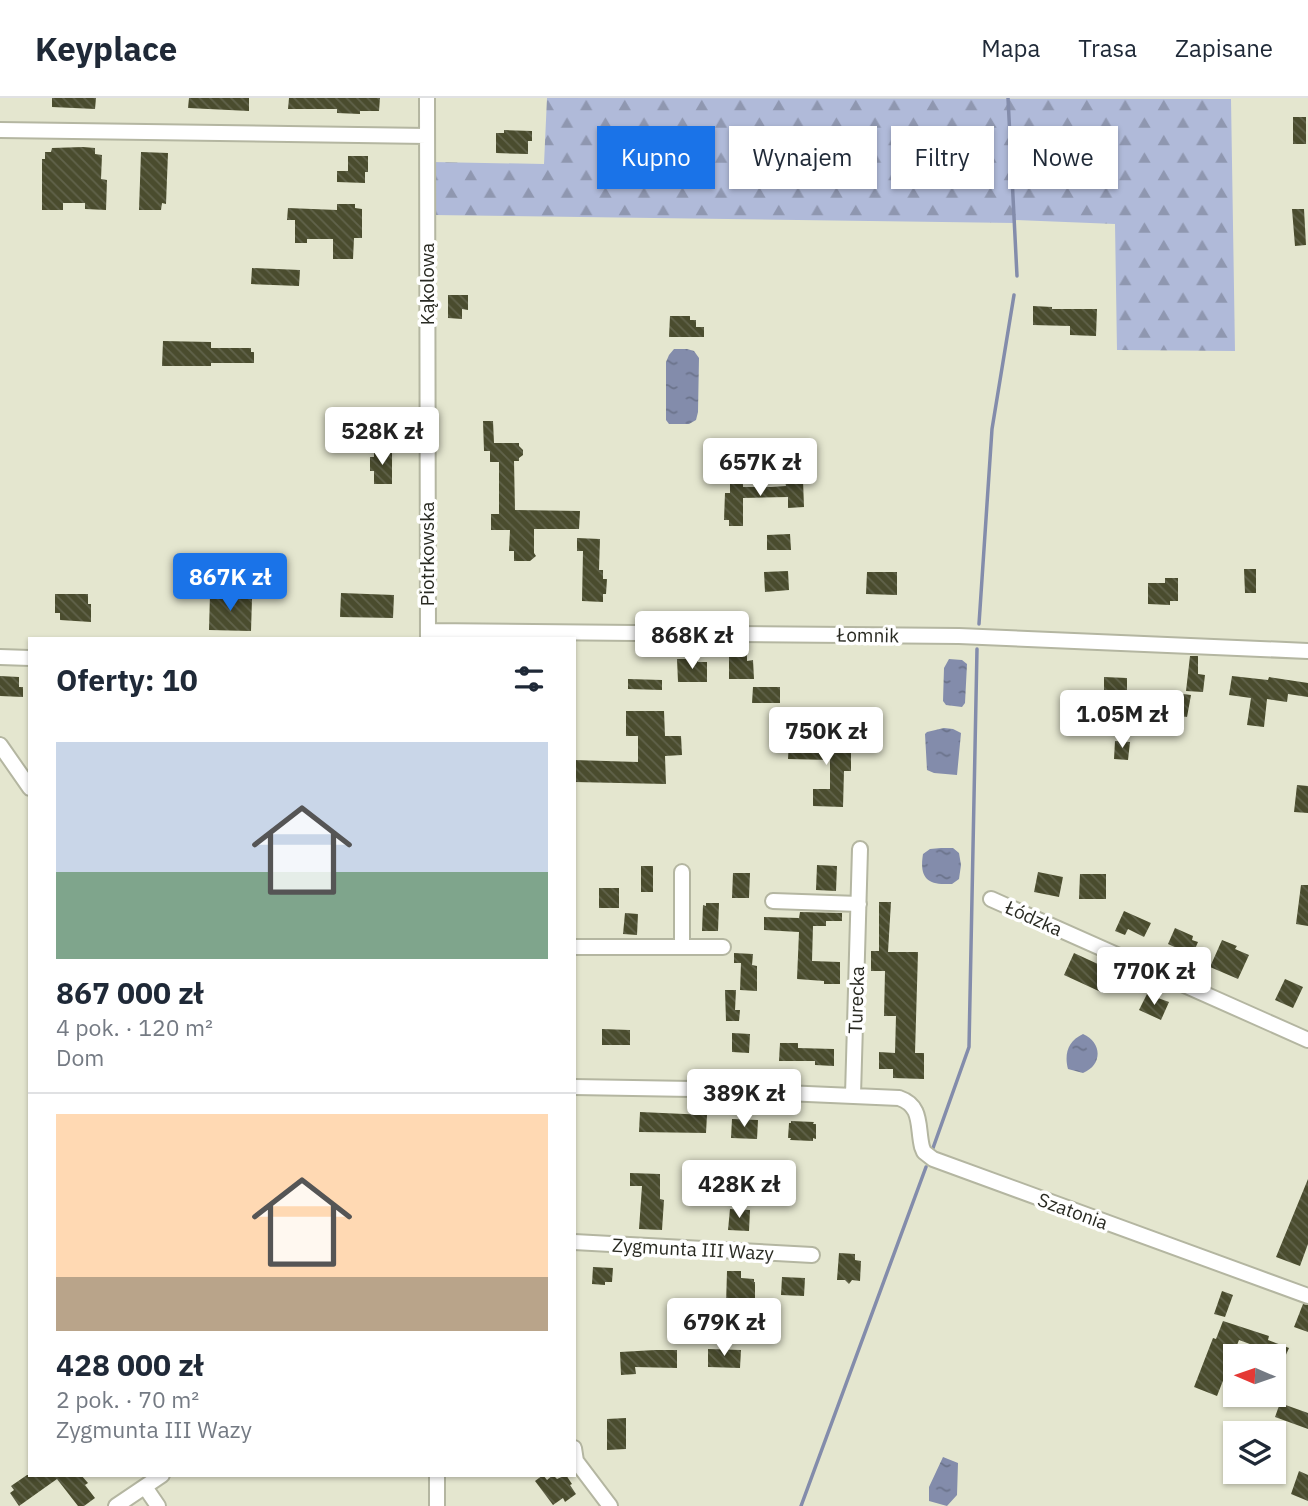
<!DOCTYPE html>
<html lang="pl">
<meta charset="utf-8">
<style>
:root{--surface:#fff;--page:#f2f2f3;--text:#1f2937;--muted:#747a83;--line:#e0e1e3;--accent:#1a73e8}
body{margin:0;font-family:"IBM Plex Sans",sans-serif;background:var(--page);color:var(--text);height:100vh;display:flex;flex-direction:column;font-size:26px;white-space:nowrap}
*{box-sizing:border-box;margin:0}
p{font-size:23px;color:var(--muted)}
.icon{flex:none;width:38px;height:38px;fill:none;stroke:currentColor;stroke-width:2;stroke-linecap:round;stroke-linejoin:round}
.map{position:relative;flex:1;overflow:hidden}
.panel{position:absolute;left:28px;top:539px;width:548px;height:840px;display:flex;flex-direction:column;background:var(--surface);border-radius:0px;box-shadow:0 2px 5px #0004}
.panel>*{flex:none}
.banner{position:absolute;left:597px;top:28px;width:606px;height:63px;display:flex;gap:14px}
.needle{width:46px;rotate:272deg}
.buttons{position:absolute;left:1223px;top:1246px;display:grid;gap:14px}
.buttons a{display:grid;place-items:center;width:63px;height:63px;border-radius:0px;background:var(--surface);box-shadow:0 2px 5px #0004;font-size:35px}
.price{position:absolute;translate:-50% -60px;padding:0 16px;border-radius:7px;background:#fff;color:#222;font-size:23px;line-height:46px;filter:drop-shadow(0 2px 4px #0008)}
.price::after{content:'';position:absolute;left:50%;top:42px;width:21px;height:16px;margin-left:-10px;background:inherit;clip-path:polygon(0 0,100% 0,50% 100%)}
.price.selected{background:var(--accent);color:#fff}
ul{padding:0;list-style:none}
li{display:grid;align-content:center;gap:14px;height:371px;padding:0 28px}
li+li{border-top:2px solid var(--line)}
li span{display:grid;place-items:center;height:217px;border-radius:0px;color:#555}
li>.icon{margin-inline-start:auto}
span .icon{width:126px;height:126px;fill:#fffc;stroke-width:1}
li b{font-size:30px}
h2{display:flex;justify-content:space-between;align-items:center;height:84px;padding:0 28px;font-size:30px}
.chip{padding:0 24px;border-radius:0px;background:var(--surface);box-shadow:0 2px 5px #0004;font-size:24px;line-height:63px}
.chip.selected{background:var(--accent);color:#fff}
header{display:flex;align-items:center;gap:42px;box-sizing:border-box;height:98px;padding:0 35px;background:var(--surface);border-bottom:2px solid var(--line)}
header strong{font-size:33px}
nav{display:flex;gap:38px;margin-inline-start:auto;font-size:24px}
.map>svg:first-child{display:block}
.forest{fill:url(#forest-firs)}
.water{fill:url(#water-ripples)}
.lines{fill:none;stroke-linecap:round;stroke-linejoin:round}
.stream{stroke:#838cab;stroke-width:3.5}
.building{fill:url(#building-back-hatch)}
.street-casing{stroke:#b4b6a1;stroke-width:18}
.street{stroke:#fff;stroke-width:14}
.labels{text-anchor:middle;stroke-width:7;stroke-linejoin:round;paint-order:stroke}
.street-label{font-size:19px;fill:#292a22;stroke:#fff}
</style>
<header>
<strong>Keyplace</strong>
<nav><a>Mapa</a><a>Trasa</a><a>Zapisane</a></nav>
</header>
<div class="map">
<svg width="1308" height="1408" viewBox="0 0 1308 1408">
<defs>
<pattern id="forest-firs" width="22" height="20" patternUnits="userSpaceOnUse" patternTransform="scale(1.75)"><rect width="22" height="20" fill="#b0bad9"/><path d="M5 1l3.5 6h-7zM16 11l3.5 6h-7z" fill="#8f97b0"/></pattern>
<pattern id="water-ripples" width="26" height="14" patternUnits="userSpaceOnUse" patternTransform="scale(1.75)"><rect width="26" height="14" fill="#838cab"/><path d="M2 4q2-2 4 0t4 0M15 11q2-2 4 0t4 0" fill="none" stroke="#6b738b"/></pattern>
<pattern id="building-back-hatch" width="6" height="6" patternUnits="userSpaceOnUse" patternTransform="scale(1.75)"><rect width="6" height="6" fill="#4a4c2e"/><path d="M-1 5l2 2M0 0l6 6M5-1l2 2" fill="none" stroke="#61634b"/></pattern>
</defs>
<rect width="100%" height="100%" fill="#e4e6cf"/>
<path class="forest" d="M547,0l684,1 4,252 -118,-1 -2,-126 -101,-4v3l-582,-8 1,-53 111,2z"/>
<path class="water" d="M674,251h13l7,2 5,7 -1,54 -2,8 -7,4h-20l-3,-4v-58l3,-7z
M949,561l13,1 5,4 -2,39 -3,4 -16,-2 -3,-4 1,-33z
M944,630l9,1 8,4 -4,42 -23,-2 -7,-3 -2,-36 2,-2z
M941,750h12l6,5 2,12 -2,14 -7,5c-24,1 -33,-5 -29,-30l7,-5z
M1083,936c19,8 20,31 0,39l-15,-4c-4,-15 0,-28 15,-35z
M943,1359l15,6 -1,32 -10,11 -18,-5v-14z"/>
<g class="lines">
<path class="stream" d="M1008,0l9,178
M979,526l13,-195 22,-134
M933,1050l36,-101 8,-398
M801,1408l125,-339"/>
</g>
<path class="building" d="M52,0h44l-1,11 -43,-2z
M189,0h60v13l-61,-3z
M289,0h91l-1,13h-19v3l-23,-1v-4h-49z
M1293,19h13v27h-13z
M504,32l28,1v10h-4v13l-32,-1v-20h8z
M83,49l12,1v6l7,1 -1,24 6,1 -1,30 -21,-1v-6h-22v7h-21v-51h3v-7h6l1,-4z
M141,54l27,1 -2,51 -4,-1 -1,7h-22z
M348,58h20v16h-3v11l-28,-1v-11h11z
M337,106h18v4l7,1v29h-8l-1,21h-20v-20h-26v4h-12v-23h-8l1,-12 49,2z
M1292,111h12l2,36 -11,1z
M252,170l48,2 -1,16 -48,-2z
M448,197h20v15l-6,-1v10l-14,-1z
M1033,208l19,1v2h45l-1,27 -26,-1v-9l-37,-1z
M670,218h20v4h6v7h8v10h-35z
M163,243l48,1v6h40v4h3v11h-43v3h-49z
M483,323h10l1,22h25v3l4,4v5l-4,3v3h-5l1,49 65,1 -1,18h-45v24l2,3 -6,5h-16v-10h-5l1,-21h-19v-16h8v-52h-9v-11h-6z
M374,352h18v34h-18v-13h-4v-14h4z
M803,382l1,27 -16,1v-11l-45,1v28h-14v-6h-5l1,-27h5v-10h13v4h28l15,-1 -1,-5z
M790,436l1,16h-24v-15z
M577,440l23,1 -1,31h4v9h4l-1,15h-3v8l-21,-1 1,-50h-6z
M1244,471h12v24h-11z
M788,473l1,19 -24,2 -1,-20z
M867,474h30v23l-31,-1z
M1165,480h13v23h-8v4l-22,-1v-21h17z
M341,495l53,2 -1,23 -53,-1z
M55,496h33v10h3v18l-31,-2v-7h-5z
M210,496l28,1v3l14,1 -1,32 -42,-1z
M729,551h18v12l6,-1 1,19h-25z
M1190,558h8v18l7,1 -2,17 -17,-1z
M677,561h21v3h9v20h-29z
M0,578l19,1v10h4v10l-23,-1z
M1232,578l36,4 1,-3 39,6v14l-20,-3 -1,8 -20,-3 -3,28 -17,-2 4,-27 -22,-3z
M1104,579l23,1v18l-23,-1z
M628,581l34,1v10l-34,-1z
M753,589h27v16h-28z
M1151,592l40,5 -4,22 -39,-5z
M626,613h38l1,25h16l1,19 -17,1 1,28 -92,-2v-22l64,2v-26h-12z
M789,642l62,2v29h-7l-1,36 -30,-1v-17h17v-29l-42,-1z
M1115,643l15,1 -2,18 -14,-1z
M1297,687l11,1v27l-14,-1z
M817,767l20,1 -1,25 -20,-1z
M641,768h12v26h-12z
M1038,774l25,5 -4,20 -25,-5z
M733,775h17l-1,25h-17z
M1080,776h26v25h-27z
M1301,787h7v41l-12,-2z
M599,790h20v20h-20z
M879,804h12l-3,50h30l-3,101h9v26l-31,-1v-9h-14v-17l16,1 1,-37h-12l1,-45h-14v-20h8z
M706,805h13l-1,28h-16l1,-26 3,1z
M1124,813l27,12 -7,14 -16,-8 -3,6 -10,-4z
M800,814l42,1v8h-16v5h-13l-1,35 28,1v22h-16v-3l-27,-2 2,-47 -35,-2v-13l35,1z
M625,815l13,1 -1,21 -14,-1z
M1175,830l18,8 -1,4 6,2 -7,16 -11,-5 1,-3 -13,-6z
M1222,842l15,6 -2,3 14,6 -11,24 -28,-12z
M734,855l19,1 -1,11 5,1v25l-17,-1 1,-27h-7z
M1074,855l39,18 -10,22 -39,-18z
M1285,881l18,8 -10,21 -18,-8z
M725,892h11l-1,20h5l-1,11h-13z
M1147,896l22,8 -8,18 -22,-10z
M602,931l28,1v15h-28z
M732,935l18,1 -1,19 -17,-1z
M780,945h18v5l36,1v17l-19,-1v-4h-36z
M640,1014l67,3 -1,18 -67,-1z
M732,1021l26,1 -1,19 -26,-1z
M791,1023l23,1 -1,2h3v15l-3,-1v3l-23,-1 1,-2h-3l1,-15h2z
M630,1075l30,1v25l4,1 -2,30 -23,-1 3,-43h-12z
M1308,1081v65l-8,22 -24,-9z
M730,1111l20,1 -1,21 -21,-1z
M839,1155l16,1v6l6,1 -1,20 -8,-1 -3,4 -4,-4h-8z
M593,1169l20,1 -1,14h-7v3l-13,-1z
M727,1173h14v7l13,1v3h1v21h-10v2h-19z
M782,1179l23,1 -1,18 -23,-1z
M1222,1193l11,4 -8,22 -11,-3z
M1303,1206l5,1v27l-14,-5z
M1223,1223l46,15 -1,4 21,8 -4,9 -46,-17 -22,56 -23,-9 19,-49 3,1z
M708,1251l33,1 -1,18 -32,-1z
M655,1252h22v18l-42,-1 1,7 -15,1 -1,-23z
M1280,1305l28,10v16l-33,-12z
M626,1320v31l-19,1v-31z
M1299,1373l9,4v26l-17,-7z
M27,1377h54l7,8 -3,2 10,13 -11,8h-6l-21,-27 -38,27 -9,-13 4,-3 -3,-4z
M543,1377l4,5 6,-5 4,4 9,-4 6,9 -2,1 6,9 -11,8 -2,-4 -10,7 -18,-24z"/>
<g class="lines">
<g class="street-casing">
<path id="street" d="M427,0l1,541
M0,32l427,6
M428,533l531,5 349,15
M0,559l30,1
M0,647l30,43
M682,774v75
M991,801l317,141
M773,803l86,3
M574,849h149
M574,989l118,2 207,9c24,8 18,29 23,49l2,5 9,7 375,137
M853,997l7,-246
M574,1144l238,13
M574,1350l2,13 34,45
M437,1377v31
M145,1389l13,19
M116,1408l46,-31"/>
</g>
<use href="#street" class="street"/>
</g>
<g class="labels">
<g class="street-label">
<text transform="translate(427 186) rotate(-90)" y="7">Kąkolowa</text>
<text transform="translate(427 456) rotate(-90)" y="7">Piotrkowska</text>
<text transform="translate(868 537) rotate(1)" y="7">Łomnik</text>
<text transform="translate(1034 820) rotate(24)" y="7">Łódzka</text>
<text transform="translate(856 902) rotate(-88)" y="7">Turecka</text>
<text transform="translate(1073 1113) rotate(20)" y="7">Szatonia</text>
<text transform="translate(693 1151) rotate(3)" y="7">Zygmunta III Wazy</text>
</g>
</g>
</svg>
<div class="buttons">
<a><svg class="needle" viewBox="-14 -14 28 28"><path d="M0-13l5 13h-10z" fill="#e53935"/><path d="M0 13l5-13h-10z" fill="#747a83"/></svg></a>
<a><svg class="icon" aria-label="layers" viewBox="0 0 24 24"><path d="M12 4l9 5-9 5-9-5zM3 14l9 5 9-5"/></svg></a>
</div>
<b class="price" style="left:382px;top:369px">528K zł</b>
<b class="price" style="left:760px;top:400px">657K zł</b>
<b class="price selected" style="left:230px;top:515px">867K zł</b>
<b class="price" style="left:692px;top:573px">868K zł</b>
<b class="price" style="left:1122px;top:652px">1.05M zł</b>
<b class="price" style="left:826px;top:669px">750K zł</b>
<b class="price" style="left:1154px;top:909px">770K zł</b>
<b class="price" style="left:744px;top:1031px">389K zł</b>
<b class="price" style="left:739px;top:1122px">428K zł</b>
<b class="price" style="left:724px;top:1260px">679K zł</b>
<div class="banner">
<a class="chip selected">Kupno</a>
<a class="chip">Wynajem</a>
<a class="chip">Filtry</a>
<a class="chip">Nowe</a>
</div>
<section class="panel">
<h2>Oferty: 10<svg class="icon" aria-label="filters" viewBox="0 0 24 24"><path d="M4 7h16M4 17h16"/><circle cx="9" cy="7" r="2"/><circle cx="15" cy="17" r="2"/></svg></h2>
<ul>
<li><span style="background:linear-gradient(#c9d6e8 60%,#7fa58c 0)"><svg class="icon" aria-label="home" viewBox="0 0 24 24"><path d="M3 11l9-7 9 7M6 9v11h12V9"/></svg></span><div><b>867 000 zł</b><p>4 pok. · 120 m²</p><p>Dom</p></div></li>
<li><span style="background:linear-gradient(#ffd9b3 75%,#b9a48a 0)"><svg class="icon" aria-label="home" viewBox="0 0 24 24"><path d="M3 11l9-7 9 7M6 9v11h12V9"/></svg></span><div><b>428 000 zł</b><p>2 pok. · 70 m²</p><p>Zygmunta III Wazy</p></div></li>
</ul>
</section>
</div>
